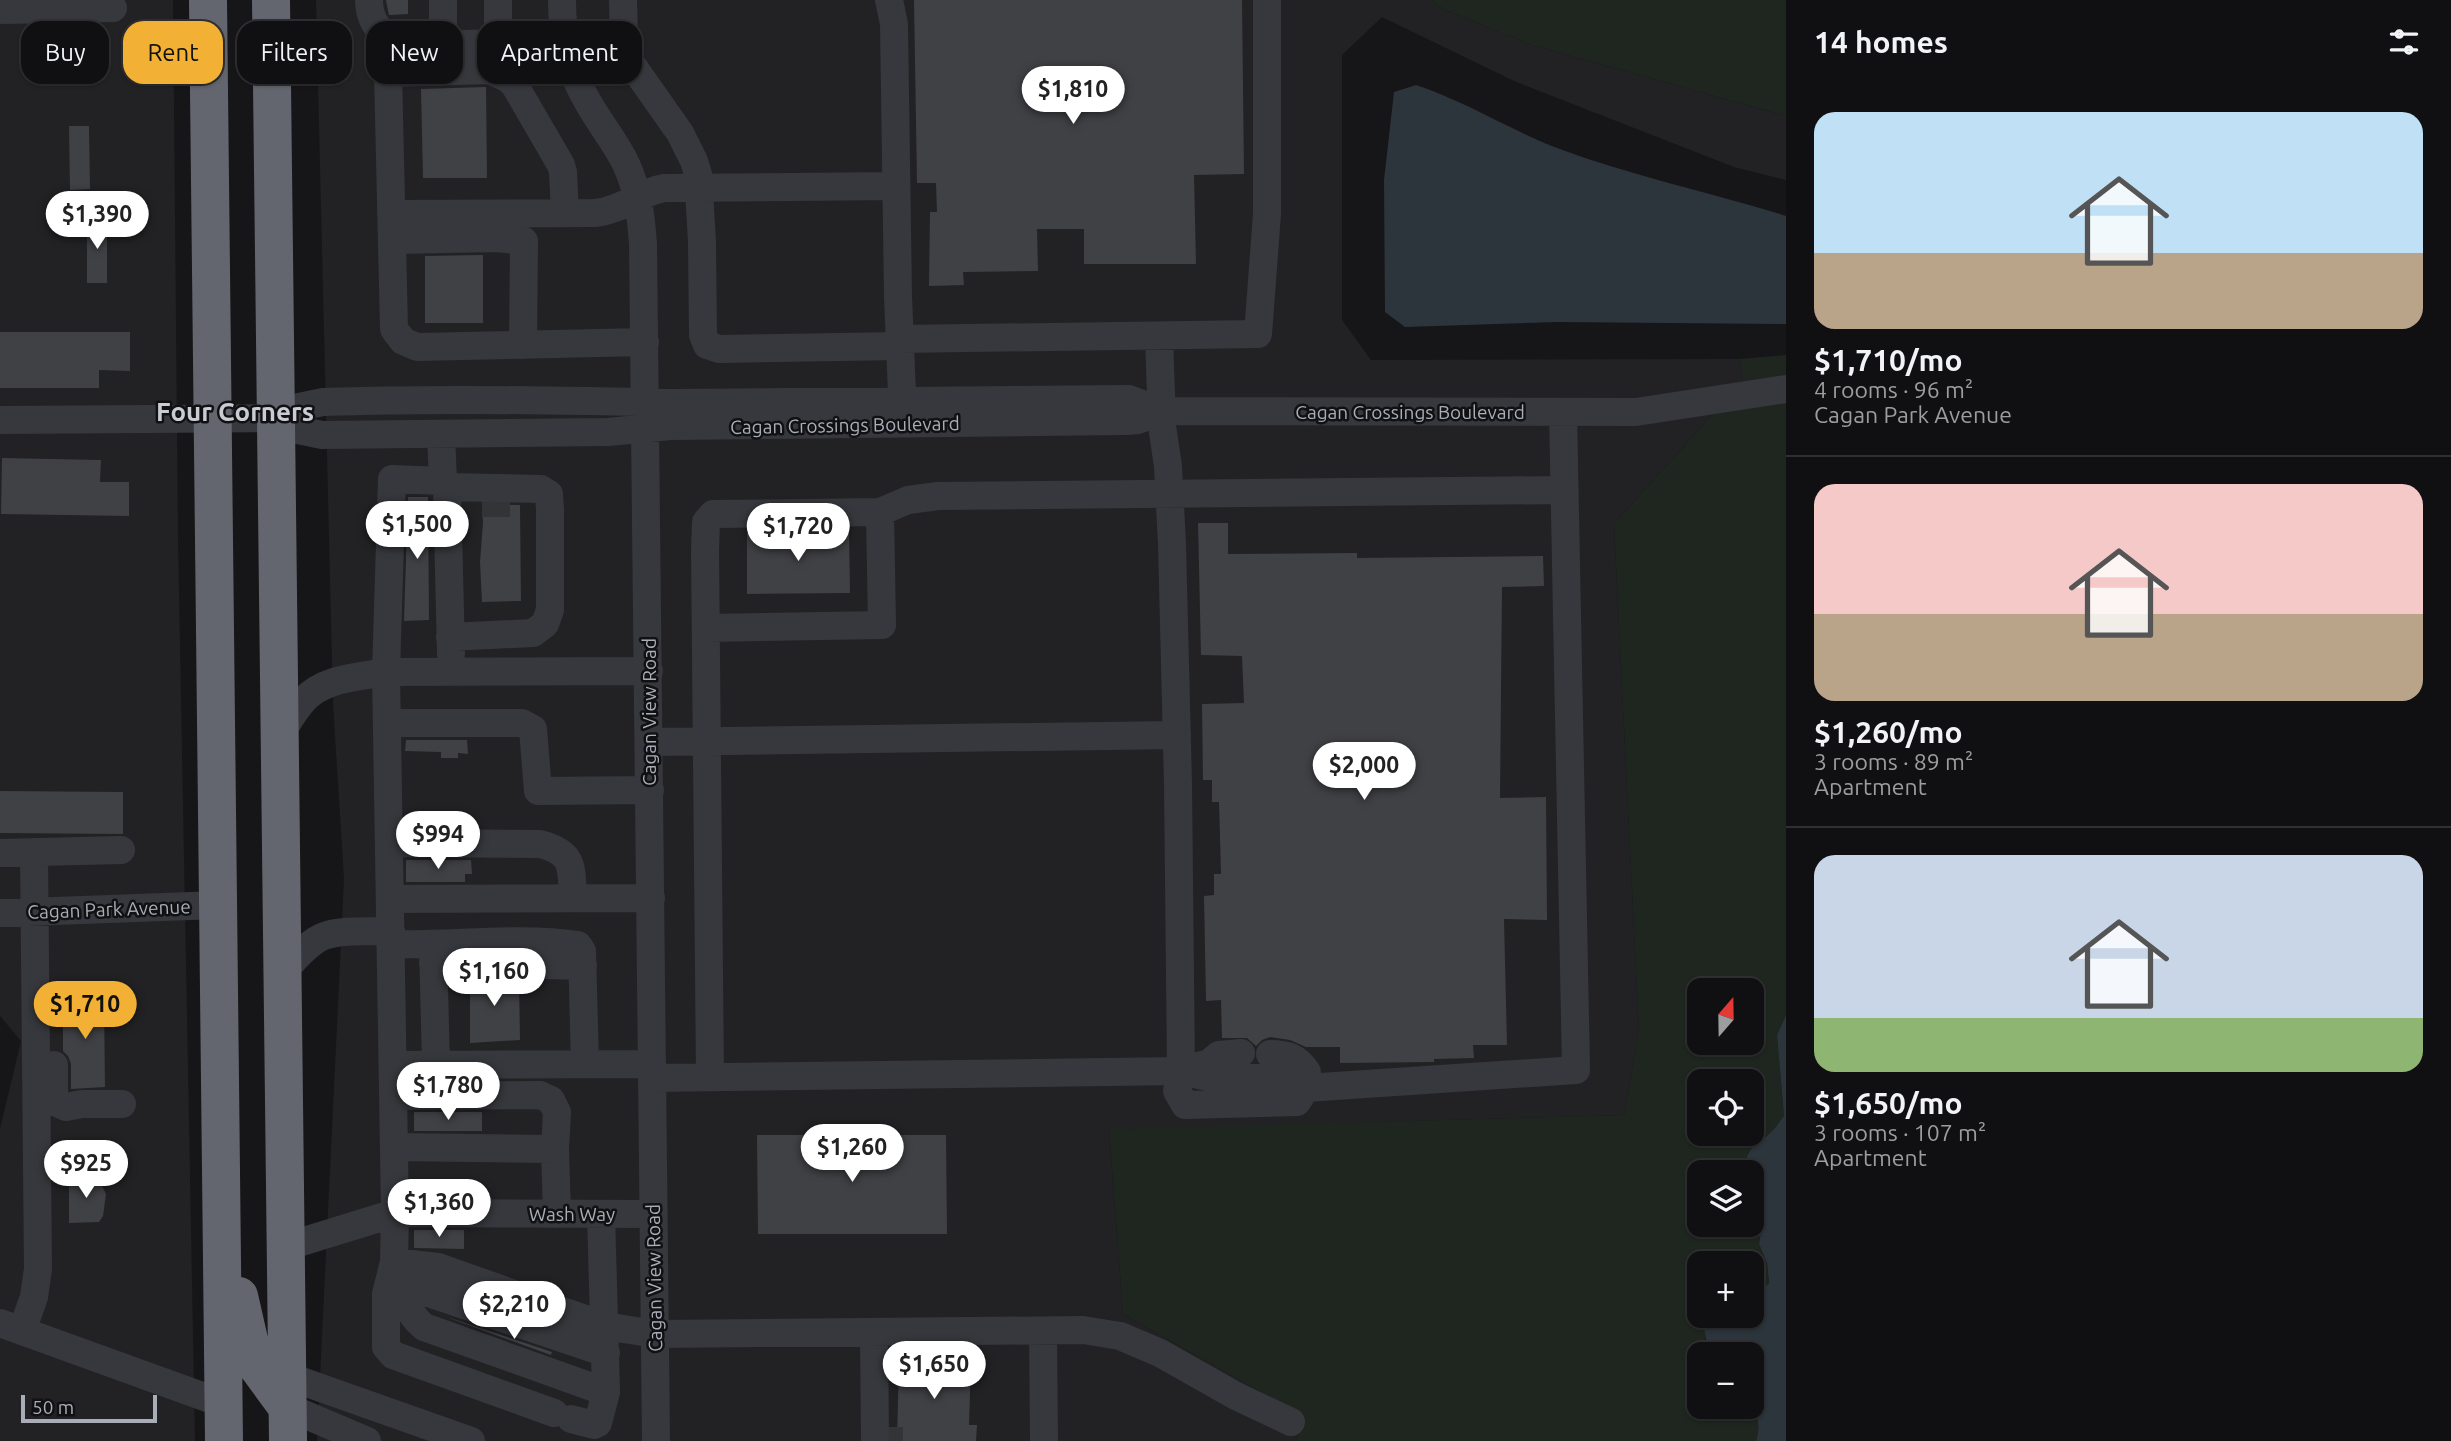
<!DOCTYPE html>
<meta charset="utf-8">
<style>
:root{--surface:#101012;--page:#1e1e20;--text:#f1f3f6;--muted:#9c9d9f;--line:#303032;--accent:#f2b134}
body{margin:0;font-family:Ubuntu,sans-serif;background:var(--page);color:var(--text);height:100vh;display:flex;flex-direction:column;font-size:26px;white-space:nowrap}
*{box-sizing:border-box;margin:0}
p{font-size:23px;color:var(--muted)}
.icon{flex:none;width:38px;height:38px;fill:none;stroke:currentColor;stroke-width:2;stroke-linecap:round;stroke-linejoin:round}
.map{position:relative;flex:1;overflow:hidden}
.sheet{display:flex;flex-direction:column;background:var(--surface);width:665px}
.sheet>*{flex:none}
.hud{position:absolute;left:21px;top:21px;width:665px;height:63px;display:flex;gap:14px}
.needle{width:46px;rotate:20deg}
.buttons{position:absolute;left:1687px;top:978px;display:grid;gap:14px}
.buttons a{display:grid;place-items:center;width:77px;height:77px;border-radius:14px;background:var(--surface);box-shadow:0 2px 5px #0004,0 0 0 2px var(--line);font-size:35px}
.scale{position:absolute;left:21px;bottom:18px;width:136px;box-sizing:border-box;padding-left:7px;border:4px solid #a8adb8;border-top:0;font-size:19px;line-height:24px;white-space:nowrap;color:#a8adb8;-webkit-text-stroke:5px #111113;paint-order:stroke}
.price{position:absolute;translate:-50% -60px;padding:0 16px;border-radius:24px;background:#fff;color:#222;font-size:23px;line-height:46px;filter:drop-shadow(0 2px 4px #0008)}
.price::after{content:'';position:absolute;left:50%;top:42px;width:21px;height:16px;margin-left:-10px;background:inherit;clip-path:polygon(0 0,100% 0,50% 100%)}
.price.current{background:var(--accent);color:#111}
ul{padding:0;list-style:none}
li{display:grid;align-content:center;gap:14px;height:371px;padding:0 28px}
li+li{border-top:2px solid var(--line)}
li span{display:grid;place-items:center;height:217px;border-radius:21px;color:#555}
li>.icon{margin-inline-start:auto}
span .icon{width:126px;height:126px;fill:#fffc;stroke-width:1}
li b{font-size:30px}
h2{display:flex;justify-content:space-between;align-items:center;height:84px;padding:0 28px;font-size:30px}
.chip{padding:0 24px;border-radius:21px;background:var(--surface);box-shadow:0 2px 5px #0004,0 0 0 2px var(--line);font-size:24px;line-height:63px}
.chip.current{background:var(--accent);color:#111}
main{display:flex;flex:1;min-height:0}
.map>svg:first-child{display:block}
.built{fill:#222225}
.green{fill:#1e261f;fill-rule:evenodd}
.water{fill:#2c353c}
.building{fill:#404145}
.lines{fill:none;stroke-linecap:round;stroke-linejoin:round}
.minor-tunnel{stroke:#333438;stroke-width:28;stroke-dasharray:28 14;stroke-linecap:butt}
.minor{stroke:#37383d;stroke-width:28}
.highway{stroke:#63666e;stroke-width:38}
.labels{text-anchor:middle;stroke-width:5;stroke-linejoin:round;paint-order:stroke}
.street-label{font-size:19px;fill:#a8adb8;stroke:#111113}
.district-label{font-size:26px;font-weight:bold;fill:#c9ccd4;stroke:#111113}
</style>
<main>
<div class="map">
<svg width="1786" height="1441" viewBox="0 0 1786 1441">
<rect width="100%" height="100%" fill="#161618"/>
<path class="built" d="M0,0h173l5,539 17,902h-195v-312l21,-88 -21,-25z
M316,0h1115l12,9 89,36 254,71v64l-52,-13 -220,-86 -132,-64 -40,38v265l29,40 368,-1 4,21 -129,144 25,507 -15,84 -515,15 14,184 181,103 -8,24h-979l27,-562 -11,-175z"/>
<path class="green" d="M1431,0h355v116l-254,-71 -89,-36z
M1786,355v660l-9,20 7,81c-4,4 -7,10 -11,14 -16,17 -28,15 -28,42h-46v53h53v-27l11,22 -4,24 8,19 2,20 -17,15v-34h-53v52h6v22l10,16h-16v53l53,-1c7,10 8,24 4,35h-460l8,-24 -181,-103 -14,-185 515,-14 15,-84 -25,-507 129,-144 -4,-21zM1699,990h53v53h-53zM1699,1082h53v52h-53z"/>
<path class="water" d="M1416,85c49,16 92,44 141,63 74,28 153,44 229,68v108l-228,-2 -153,5 -20,-15 -1,-132 10,-88z
M1786,1015v426h-30c4,-11 3,-25 -4,-35v-52h-37c-11,-10 -11,-24 -10,-38h47v-18l17,-15 -2,-20 -8,-19 4,-24 -11,-22v-26h-7c0,-27 12,-25 28,-42 4,-4 7,-10 11,-14l-7,-81z"/>
<path class="building" d="M386,0h22v14l-19,1z
M914,0h328l2,174 -50,1 2,89h-112v-35h-47l1,42 -75,1 1,13 -35,1 1,-74h7l-1,-29h-19z
M486,87l1,91h-64l-2,-89z
M69,126h20l1,63 -20,1z
M87,219h20v64h-20z
M483,255v68h-58v-67z
M0,332h130v39l-31,-1v18h-99z
M2,458l99,2 -1,22h29v34l-128,-2z
M408,497h20l1,123 -25,1z
M482,504l38,1 1,96 -39,1 -2,-40 3,-39z
M1198,523h30v31l129,-1v5l186,-2 1,30 -42,1 -2,211 46,-1 1,123 -43,-1 3,126h-34l1,13 -40,1v3l-94,1v-16h-34l-16,-7 -20,-3 -8,3 -6,6 -9,-8h-25l-1,-38 -15,1 -2,-105 10,-1v-21h7l-2,-72h-7v-22h-9l-1,-76 42,-1 -2,-47 -41,-1z
M849,532l1,61 -103,1v-61z
M406,740h61l1,14 -10,-1v5h-17v-6l-36,-1z
M0,791l123,1v42l-123,-1z
M406,860h65l1,14h-7v8h-59z
M485,958h7v13l6,7 21,3 1,59 -50,3v-62l7,-2 7,-6 3,-8z
M104,998l1,89 -34,2v-25l-3,-8 -5,-5v-52z
M414,1112h68v19h-68z
M757,1135h189l1,99h-189z
M98,1177l8,17 -3,22 -4,6 -30,1v-44z
M414,1230h50v19l-50,-1z
M449,1318h1l102,34 -1,3z
M899,1359l72,3 -2,63h8l-1,16h-79z"/>
<g class="lines">
<path class="minor-tunnel" d="M482,503h37
M470,974h37
M889,1441v-14"/>
<path class="minor" d="M369,0c0,24 13,32 28,48
M498,0v24l7,19
M562,0c0,36 8,73 27,104 12,21 27,39 37,60 12,26 15,52 17,80l13,1197
M623,0l1,39 4,20 52,74 14,28 4,13 4,68 1,93 4,10 12,4 182,-3
M889,0l5,24 4,272 5,122
M0,10l113,-2
M566,44l-70,-1 -91,3c-13,4 -16,13 -17,27l6,256 9,12 14,6 228,-5
M443,45v-45
M388,73l101,-3 18,8 7,6 47,81 2,7 2,41
M391,214l204,-1c30,-4 42,-20 69,-25l232,-2
M392,240l105,-2 27,3 -1,104
M1159,336l3,90 6,40 4,78 6,240 3,287 -4,20 8,14 112,-3 9,-14 1,-16c-10,-15 -20,-18 -37,-18
M900,339l358,-5 9,-120v-214
M276,418l22,12 24,5 286,-3 62,-6 457,-5 11,-1 23,-9 475,1 150,-23
M276,418l23,-11 24,-5c117,-4 234,-2 351,1l455,-4 32,12
M0,420l276,-2
M441,434l2,47 4,6 4,167
M443,481l-51,-2 -6,193 9,541 -1,49 -8,32v53l7,8 161,58
M447,487l94,2 8,5 1,16v100l-5,14 -12,9 -83,4
M706,628l176,-3 -2,-113
M387,723h135l11,6 5,62 112,-1
M281,733c7,-11 14,-23 22,-32 20,-23 55,-24 83,-29l263,-1
M650,742l527,-7
M389,843l151,1c35,9 31,23 33,54
M0,853l121,-3
M390,899l261,-1
M0,913l218,-8
M391,944c62,2 125,-8 187,1l4,6 3,113
M433,945l3,120
M433,963l37,1
M507,964l76,2
M282,972c13,-12 26,-30 42,-36 20,-7 46,-4 67,-5
M54,1065v31l3,7 9,4 16,-3h40
M393,1065l259,-1
M1181,1071l28,-8 10,-8 22,-2
M710,1077l-5,-527 1,-28 7,-8 167,-2 28,-12 30,-4 626,-6
M653,1078l528,-7 27,6 72,1 26,10 270,-18 -13,-658
M394,1096l146,-1 11,5 6,12 -2,37
M394,1147l161,2 2,65
M285,1247l110,-34 258,1
M394,1262l44,5 167,59 50,8 428,-4 37,6 40,17 76,43 55,26
M390,1280c11,15 19,35 34,47l182,65
M390,1280l216,73
M0,1323l224,81
M22,1331l12,-34 4,-28 -4,-417
M1043,1331l1,110
M874,1333l1,108
M287,1376l184,65
M287,1407l80,34
M571,1419l23,6 4,-2 8,-31 -5,-178"/>
<path class="highway" d="M208,0l16,1441
M271,0l17,1441
M239,1296l15,66 33,45"/>
</g>
<g class="labels">
<g class="street-label">
<text x="1410" y="419">Cagan Crossings Boulevard</text>
<text transform="translate(845 425) rotate(-1)" y="7">Cagan Crossings Boulevard</text>
<text transform="translate(649 712) rotate(-90)" y="7">Cagan View Road</text>
<text transform="translate(109 909) rotate(-2)" y="7">Cagan Park Avenue</text>
<text x="572" y="1221">Wash Way</text>
<text transform="translate(654 1278) rotate(-91)" y="7">Cagan View Road</text>
</g>
<g class="district-label">
<text x="235" y="421">Four Corners</text>
</g>
</g>
</svg>
<div class="buttons">
<a><svg class="needle" viewBox="-14 -14 28 28"><path d="M0-13l5 13h-10z" fill="#e53935"/><path d="M0 13l5-13h-10z" fill="#9c9d9f"/></svg></a>
<a><svg class="icon" aria-label="locate" viewBox="0 0 24 24"><circle cx="12" cy="12" r="6"/><path d="M12 2v4M12 18v4M2 12h4M18 12h4"/></svg></a>
<a><svg class="icon" aria-label="layers" viewBox="0 0 24 24"><path d="M12 4l9 5-9 5-9-5zM3 14l9 5 9-5"/></svg></a>
<a>+</a>
<a>−</a>
</div>
<div class="scale">50 m</div>
<b class="price" style="left:1073px;top:126px">$1,810</b>
<b class="price" style="left:97px;top:251px">$1,390</b>
<b class="price" style="left:417px;top:561px">$1,500</b>
<b class="price" style="left:798px;top:563px">$1,720</b>
<b class="price" style="left:1364px;top:802px">$2,000</b>
<b class="price" style="left:438px;top:871px">$994</b>
<b class="price" style="left:494px;top:1008px">$1,160</b>
<b class="price current" style="left:85px;top:1041px">$1,710</b>
<b class="price" style="left:448px;top:1122px">$1,780</b>
<b class="price" style="left:852px;top:1184px">$1,260</b>
<b class="price" style="left:86px;top:1200px">$925</b>
<b class="price" style="left:439px;top:1239px">$1,360</b>
<b class="price" style="left:514px;top:1341px">$2,210</b>
<b class="price" style="left:934px;top:1401px">$1,650</b>
<div class="hud">
<a class="chip">Buy</a>
<a class="chip current">Rent</a>
<a class="chip">Filters</a>
<a class="chip">New</a>
<a class="chip">Apartment</a>
</div>
</div>
<section class="sheet">
<h2>14 homes<svg class="icon" aria-label="filters" viewBox="0 0 24 24"><path d="M4 7h16M4 17h16"/><circle cx="9" cy="7" r="2"/><circle cx="15" cy="17" r="2"/></svg></h2>
<ul>
<li><span style="background:linear-gradient(#bfe0f5 65%,#b9a48a 0)"><svg class="icon" aria-label="home" viewBox="0 0 24 24"><path d="M3 11l9-7 9 7M6 9v11h12V9"/></svg></span><div><b>$1,710/mo</b><p>4 rooms · 96 m²</p><p>Cagan Park Avenue</p></div></li>
<li><span style="background:linear-gradient(#f6c9c9 60%,#b9a48a 0)"><svg class="icon" aria-label="home" viewBox="0 0 24 24"><path d="M3 11l9-7 9 7M6 9v11h12V9"/></svg></span><div><b>$1,260/mo</b><p>3 rooms · 89 m²</p><p>Apartment</p></div></li>
<li><span style="background:linear-gradient(#c9d6e8 75%,#8fb573 0)"><svg class="icon" aria-label="home" viewBox="0 0 24 24"><path d="M3 11l9-7 9 7M6 9v11h12V9"/></svg></span><div><b>$1,650/mo</b><p>3 rooms · 107 m²</p><p>Apartment</p></div></li>
</ul>
</section>
</main>
